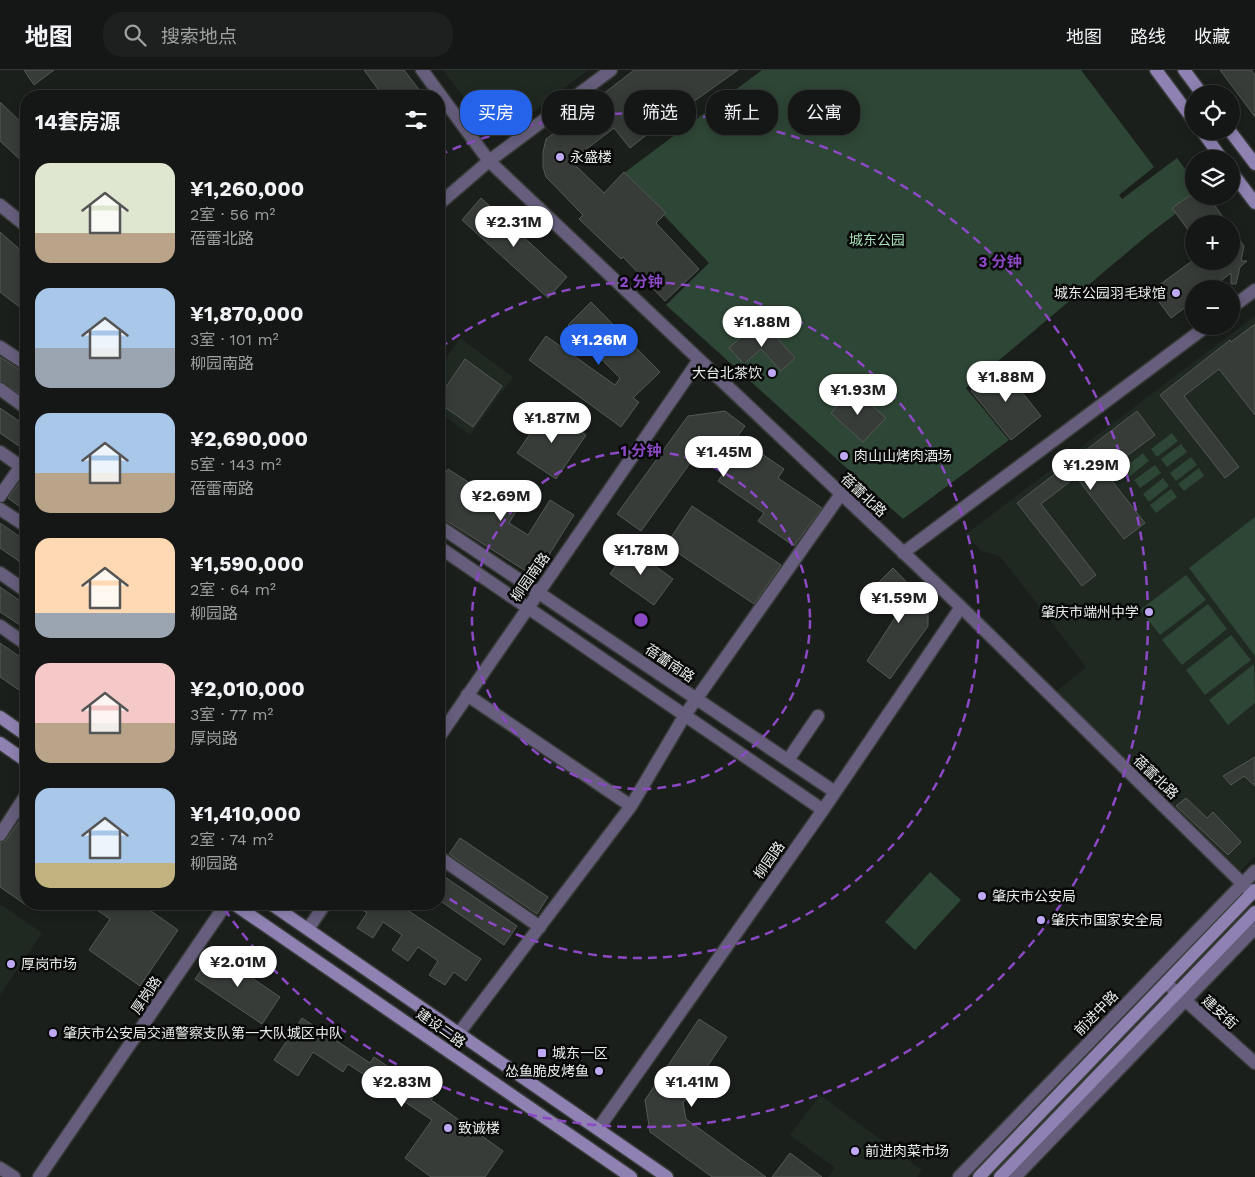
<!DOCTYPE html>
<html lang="zh">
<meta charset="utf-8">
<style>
:root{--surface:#141715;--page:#1d201e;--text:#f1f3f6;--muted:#9d9fa0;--line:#333634;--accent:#2563eb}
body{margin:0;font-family:"Work Sans","Noto Sans SC",sans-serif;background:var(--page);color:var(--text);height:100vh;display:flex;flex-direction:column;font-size:19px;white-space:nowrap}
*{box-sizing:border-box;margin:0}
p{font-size:16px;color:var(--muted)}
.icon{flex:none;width:28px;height:28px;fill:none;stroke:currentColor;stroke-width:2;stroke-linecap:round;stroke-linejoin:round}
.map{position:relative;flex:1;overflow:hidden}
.details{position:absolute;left:20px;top:20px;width:425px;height:820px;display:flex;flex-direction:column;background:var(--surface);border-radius:20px;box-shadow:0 2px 12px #0003,0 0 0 1px var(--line)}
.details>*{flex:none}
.top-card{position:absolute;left:460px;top:20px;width:475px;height:45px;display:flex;gap:10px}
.buttons{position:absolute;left:1185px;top:15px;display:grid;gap:10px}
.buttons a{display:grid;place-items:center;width:55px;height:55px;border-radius:50%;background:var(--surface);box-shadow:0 2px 12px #0003,0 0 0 1px var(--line);font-size:25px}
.price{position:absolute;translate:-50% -42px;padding:0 11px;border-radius:18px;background:#fff;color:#222;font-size:16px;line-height:32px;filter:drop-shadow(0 1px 2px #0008)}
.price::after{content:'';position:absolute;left:50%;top:30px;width:15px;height:11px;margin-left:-8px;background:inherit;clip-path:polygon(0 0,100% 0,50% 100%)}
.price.on{background:var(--accent);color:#fff}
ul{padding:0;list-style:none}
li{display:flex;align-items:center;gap:15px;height:125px;padding:0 15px}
li span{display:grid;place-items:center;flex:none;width:140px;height:100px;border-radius:15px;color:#555}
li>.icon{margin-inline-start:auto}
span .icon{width:60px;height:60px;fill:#fffc;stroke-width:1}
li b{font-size:21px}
h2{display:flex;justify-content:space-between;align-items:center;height:60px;padding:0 15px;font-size:21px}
.chip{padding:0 18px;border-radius:20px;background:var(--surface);box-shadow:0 2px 12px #0003,0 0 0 1px var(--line);font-size:18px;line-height:45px}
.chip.on{background:var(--accent);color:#fff}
header{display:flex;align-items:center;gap:30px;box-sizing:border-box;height:70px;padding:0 25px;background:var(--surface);border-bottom:1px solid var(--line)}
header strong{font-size:24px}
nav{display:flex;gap:28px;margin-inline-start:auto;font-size:18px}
.search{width:350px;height:45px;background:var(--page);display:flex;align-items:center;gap:12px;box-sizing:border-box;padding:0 18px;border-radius:20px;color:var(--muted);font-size:19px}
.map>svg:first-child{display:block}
.built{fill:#1f2922}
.green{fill:#2e4635}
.building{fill:#373c39;stroke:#535955}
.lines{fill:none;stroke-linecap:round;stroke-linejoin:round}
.street-casing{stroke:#383c39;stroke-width:15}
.secondary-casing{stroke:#383c39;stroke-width:15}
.street{stroke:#665e7c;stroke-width:12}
.secondary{stroke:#8f82b2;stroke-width:12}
.ring{fill:none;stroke:#8c49c5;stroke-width:2.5;stroke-dasharray:9 6}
.poi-dot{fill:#bfa9f4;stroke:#070807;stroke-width:2}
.labels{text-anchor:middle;stroke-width:5;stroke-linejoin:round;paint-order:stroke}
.poi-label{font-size:14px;fill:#e9edea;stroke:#070807;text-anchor:start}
.park-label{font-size:14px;fill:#a8deb8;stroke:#070807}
.street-label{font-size:14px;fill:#e9edea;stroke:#070807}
.centre{fill:#8c49c5;stroke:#070807;stroke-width:2.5}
.ring-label{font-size:15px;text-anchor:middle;font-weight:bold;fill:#8c49c5;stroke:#070807;stroke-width:5;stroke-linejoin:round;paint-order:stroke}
</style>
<header>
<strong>地图</strong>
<div class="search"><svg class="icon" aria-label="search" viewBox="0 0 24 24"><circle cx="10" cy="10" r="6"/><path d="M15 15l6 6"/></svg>搜索地点</div>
<nav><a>地图</a><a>路线</a><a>收藏</a></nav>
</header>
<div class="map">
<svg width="1255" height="1107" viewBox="0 0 1255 1107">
<rect width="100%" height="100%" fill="#1b1f1c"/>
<path class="built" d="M443,0h145l-81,62 -10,-1 -11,-4z
M1255,246v540l-16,17 -182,-182 29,-24 -86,-111 -19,-5 -15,-17z
M460,268l53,39 -43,58 -31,-23v-44z
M0,834l42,29 -42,62z
M820,1025l102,75 -5,7h-89l7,-9 -45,-33z"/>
<path class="green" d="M762,0h319l73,97 -35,28 3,4 55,-41 17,23v15h5l-50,38 -183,154 43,52 -106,79 -237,-214 43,-42 -85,-90z
M1172,363l6,8 -21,16 -6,-8z
M1181,374l6,8 -20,15 -6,-8z
M1143,383l6,8 -20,16 -6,-8z
M1191,387l6,8 -21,16 -6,-8z
M1155,395l6,8 -21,15 -6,-8z
M1199,398l5,8 -20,15 -6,-7z
M1163,408l6,8 -20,16 -6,-8z
M1171,419l6,8 -21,16 -6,-8z
M1255,447v139l-66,-88z
M1186,505l20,25 -46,35 -20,-25z
M1208,534l19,25 -45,36 -20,-25z
M1231,565l20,25 -46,35 -19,-25z
M1254,594l1,39 -27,22 -19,-25z
M930,802l31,28 -46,50 -30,-28z"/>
<path class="building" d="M24,0h30l-20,15z
M364,0h40l20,26h-41z
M634,0h104l-45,32 -1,-3 -62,49 -16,-20 -43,33 33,32 20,-21 42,41 -10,10 43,46 -34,32 -42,-44 -2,2 -42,-40 4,-4 -37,-38 -3,-10v-15l3,-13 48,-36 -1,-1z
M1220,0h31l4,5v42z
M0,32l26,25v38l-26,-24z
M1189,126h19l20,28h-34v14l-22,-30z
M481,128l86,79 -19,21 -86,-78z
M1231,158l13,18 -3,15h6l-7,6 -4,17h-5v-11l-21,16h-16v12l-23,17 -20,-27 41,-30h39z
M0,162l26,23v57l-26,-20z
M591,232l69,70 -27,26 6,4 -18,25 -92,-67 17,-24 69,49 5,-7 -52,-53z
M1255,254v91l-36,-46 -35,27 55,71 -14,11 -65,-83 70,-55 1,2z
M754,255l10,11 6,-6 25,28 -14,13 -20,-22 -17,15 -15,-16z
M0,287l26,17v24l-26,-17z
M465,289l37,27 -29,41 -34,-24v-6z
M1002,297l39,49 -30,24 -40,-49z
M854,319l32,29 -23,24 -32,-29z
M0,338l26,18v25l-26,-18z
M547,339l39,26 -30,44 -39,-26z
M725,341l20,15 -8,11 47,32 -6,9 44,30 -28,38 -36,-25 6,-8 -46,-32 18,-25 -27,-19 -68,94 -24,-17 71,-98z
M1137,341l18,24 -50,37 40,51 -21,16 -48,-62 -35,27 55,71 -14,11 -65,-83z
M448,399l42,27 8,-12 25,16 -14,23 19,12 22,-35 24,15 -39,62 -96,-61v-32z
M20,412l6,4v25l-18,-13z
M692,436l89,59 -27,39 -88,-59z
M0,453l26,18v25l-26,-18z
M629,477l44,32 -19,26 -44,-31z
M893,498l32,33 3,11v14l-38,53 -23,-18 31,-48 -24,-26z
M0,517l26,18v24l-26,-17z
M0,573l26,18v18l-7,11 -19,-13z
M1255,687v29l-11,-10 -13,9 -8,-9z
M1186,728l21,20 6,-6 28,30 -13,13 -52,-49z
M20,750l6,4v81l-26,-18v-44l6,-3z
M460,768l88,59 -11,17 -88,-60z
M439,803l78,53 -13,19 -65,-45z
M88,834h53l37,26 -38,56 -51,-36 21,-31z
M353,834h45l83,55 -15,22 -12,-9 -9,13 -16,-10 9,-14 -20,-14 -10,14 -16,-11 10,-15 -19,-13 -10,16 -16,-10 10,-15z
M214,882l66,45 -18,27 -67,-45z
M302,948l68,45 4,-6 59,40 -2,3 72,51 -18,26h-54l-26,-19 27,-38 -84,-56 -5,8 -30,-20 -15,24 -24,-16z
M699,949l28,18 -44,66 3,16 80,58h-54l-62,-45 -5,-32z
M790,1083l32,24h-50z"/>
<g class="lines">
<g class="street-casing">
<path id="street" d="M422,0l67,91 472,446 291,286
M439,134l50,-43 122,-91
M0,135l26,21
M1231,238l24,-18
M0,277l26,17
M0,319l26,19
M0,382l26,18
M0,426l26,-37
M0,439l26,17
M439,456l396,266
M439,477l384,263
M903,483l304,-227
M0,503l26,18
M0,556l26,18
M467,625l164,111
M439,667l260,-377
M788,690l30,-44
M0,765l26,-40
M439,787l101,70
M308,859l17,-25
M1166,913l89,80
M459,963l172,-227 54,-91 156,-221
M598,1059l225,-319 138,-203
M0,1098l14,9
M39,1107l187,-273
M959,1107l296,-306
M1015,1107l240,-249"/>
</g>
<g class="secondary-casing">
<path id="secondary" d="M1156,0l38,51
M1184,0l18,24
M1202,61l20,28
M1230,61l25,33
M1231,101l24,32
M0,647l26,18
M0,673l26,18
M234,834l397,273
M271,834l396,273
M979,1107l276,-287
M1000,1107l255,-265"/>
</g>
<use href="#street" class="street"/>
<use href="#secondary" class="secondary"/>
</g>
<g class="ring">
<circle cx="641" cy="550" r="169"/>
<path d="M440 278A338 338 0 1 1 440 822"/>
<path d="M439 85A507 507 0 1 1 223 837"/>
</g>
<g class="poi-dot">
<circle cx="560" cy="87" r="5"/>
<circle cx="1176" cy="223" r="5"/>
<circle cx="772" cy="303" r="5"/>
<circle cx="844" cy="386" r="5"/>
<circle cx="1149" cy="542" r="5"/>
<circle cx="982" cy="826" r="5"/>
<circle cx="1041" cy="850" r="5"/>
<circle cx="11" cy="894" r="5"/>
<circle cx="53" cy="963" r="5"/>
<rect x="537" y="978" width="10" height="10" rx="2.5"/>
<circle cx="599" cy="1001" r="5"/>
<circle cx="448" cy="1058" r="5"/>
<circle cx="855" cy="1081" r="5"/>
</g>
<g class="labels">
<g class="poi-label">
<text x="570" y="92">永盛楼</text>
<text x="1166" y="228" text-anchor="end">城东公园羽毛球馆</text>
<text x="762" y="308" text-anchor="end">大台北茶饮</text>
<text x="854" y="391">肉山山烤肉酒场</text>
<text x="1139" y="547" text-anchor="end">肇庆市端州中学</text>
<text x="992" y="831">肇庆市公安局</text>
<text x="1051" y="855">肇庆市国家安全局</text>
<text x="21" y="899">厚岗市场</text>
<text x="63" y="968">肇庆市公安局交通警察支队第一大队城区中队</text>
<text x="552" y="988">城东一区</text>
<text x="589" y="1006" text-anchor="end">怂鱼脆皮烤鱼</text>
<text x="458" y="1063">致诚楼</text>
<text x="865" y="1086">前进肉菜市场</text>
</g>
<g class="park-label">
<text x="877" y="175">城东公园</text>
</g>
<g class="street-label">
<text transform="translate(864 425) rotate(43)" y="5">蓓蕾北路</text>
<text transform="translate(530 507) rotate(-55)" y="5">柳园南路</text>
<text transform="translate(670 593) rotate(34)" y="5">蓓蕾南路</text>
<text transform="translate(1156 707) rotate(44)" y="5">蓓蕾北路</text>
<text transform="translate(769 790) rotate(-55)" y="5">柳园路</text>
<text transform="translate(146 925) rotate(-56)" y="5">厚岗路</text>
<text transform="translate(1220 942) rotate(42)" y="5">建安街</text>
<text transform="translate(1096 943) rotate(-46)" y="5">前进中路</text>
<text transform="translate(441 958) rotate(35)" y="5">建设二路</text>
</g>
</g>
<circle cx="641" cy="550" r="8" class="centre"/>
<g class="ring-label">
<text x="1000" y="197">3 分钟</text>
<text x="641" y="217">2 分钟</text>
<text x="641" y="386">1 分钟</text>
</g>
</svg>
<div class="buttons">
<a><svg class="icon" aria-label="locate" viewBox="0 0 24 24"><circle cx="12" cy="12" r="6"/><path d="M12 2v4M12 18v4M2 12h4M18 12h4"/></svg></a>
<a><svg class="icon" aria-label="layers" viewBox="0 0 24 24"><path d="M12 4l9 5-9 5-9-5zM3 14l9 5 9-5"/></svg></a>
<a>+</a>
<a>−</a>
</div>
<b class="price" style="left:514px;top:178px">¥2.31M</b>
<b class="price" style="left:762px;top:278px">¥1.88M</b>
<b class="price on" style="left:599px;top:296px">¥1.26M</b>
<b class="price" style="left:1006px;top:333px">¥1.88M</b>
<b class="price" style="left:858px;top:346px">¥1.93M</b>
<b class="price" style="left:552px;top:374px">¥1.87M</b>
<b class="price" style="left:724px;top:408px">¥1.45M</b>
<b class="price" style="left:1091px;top:421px">¥1.29M</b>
<b class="price" style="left:501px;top:452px">¥2.69M</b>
<b class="price" style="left:641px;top:506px">¥1.78M</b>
<b class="price" style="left:899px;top:554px">¥1.59M</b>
<b class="price" style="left:238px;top:918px">¥2.01M</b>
<b class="price" style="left:402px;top:1038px">¥2.83M</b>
<b class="price" style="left:692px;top:1038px">¥1.41M</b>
<div class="top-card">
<a class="chip on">买房</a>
<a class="chip">租房</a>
<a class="chip">筛选</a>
<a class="chip">新上</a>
<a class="chip">公寓</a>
</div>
<section class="details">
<h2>14套房源<svg class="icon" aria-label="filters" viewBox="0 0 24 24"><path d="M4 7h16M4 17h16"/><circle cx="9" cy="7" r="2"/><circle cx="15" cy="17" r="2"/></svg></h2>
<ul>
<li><span style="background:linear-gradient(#dfe7d0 70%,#b9a48a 0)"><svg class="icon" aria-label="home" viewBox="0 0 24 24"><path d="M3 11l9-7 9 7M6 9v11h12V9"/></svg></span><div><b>¥1,260,000</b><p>2室 · 56 m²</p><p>蓓蕾北路</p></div></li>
<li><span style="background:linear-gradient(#a9c7e8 60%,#9aa5b1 0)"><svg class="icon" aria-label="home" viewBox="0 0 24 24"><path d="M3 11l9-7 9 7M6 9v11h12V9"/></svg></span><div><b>¥1,870,000</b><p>3室 · 101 m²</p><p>柳园南路</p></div></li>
<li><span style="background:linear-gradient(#a9c7e8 60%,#b9a48a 0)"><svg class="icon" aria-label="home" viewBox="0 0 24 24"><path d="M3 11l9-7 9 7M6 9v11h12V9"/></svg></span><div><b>¥2,690,000</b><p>5室 · 143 m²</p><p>蓓蕾南路</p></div></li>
<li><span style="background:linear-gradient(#ffd9b3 75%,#9aa5b1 0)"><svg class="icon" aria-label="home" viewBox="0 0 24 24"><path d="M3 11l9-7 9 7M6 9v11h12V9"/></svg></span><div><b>¥1,590,000</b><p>2室 · 64 m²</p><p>柳园路</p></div></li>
<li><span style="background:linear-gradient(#f6c9c9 60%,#b9a48a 0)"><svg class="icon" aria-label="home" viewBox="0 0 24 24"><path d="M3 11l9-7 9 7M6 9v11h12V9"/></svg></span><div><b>¥2,010,000</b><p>3室 · 77 m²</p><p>厚岗路</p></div></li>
<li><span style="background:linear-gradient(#a9c7e8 75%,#c2b280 0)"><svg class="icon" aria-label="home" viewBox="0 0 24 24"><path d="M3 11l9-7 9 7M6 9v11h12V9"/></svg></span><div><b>¥1,410,000</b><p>2室 · 74 m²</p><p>柳园路</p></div></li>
</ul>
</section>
</div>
